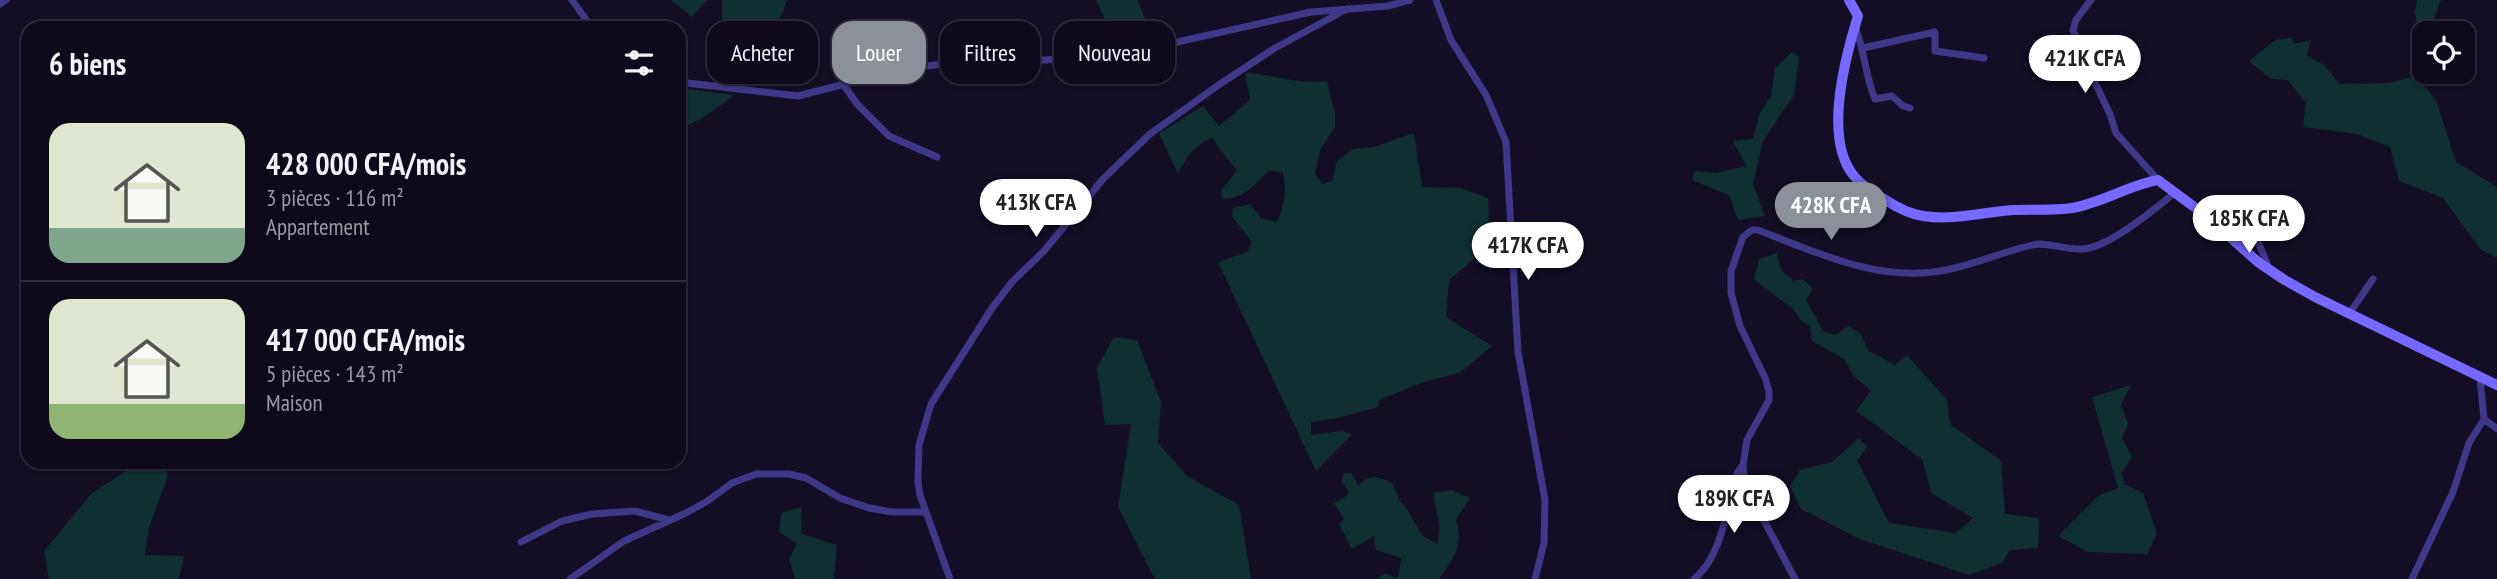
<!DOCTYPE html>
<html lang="fr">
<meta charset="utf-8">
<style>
:root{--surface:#0e0a1c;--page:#171325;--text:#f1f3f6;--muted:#9b9aa3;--line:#2e2b3b;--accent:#8c9099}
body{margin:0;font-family:"PT Sans Narrow",sans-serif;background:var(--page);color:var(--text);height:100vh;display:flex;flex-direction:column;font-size:26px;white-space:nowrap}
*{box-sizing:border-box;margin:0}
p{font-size:23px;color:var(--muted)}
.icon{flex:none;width:38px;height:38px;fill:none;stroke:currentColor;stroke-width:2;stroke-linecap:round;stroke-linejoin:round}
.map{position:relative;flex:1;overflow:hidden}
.sheet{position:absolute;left:21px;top:21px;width:665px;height:448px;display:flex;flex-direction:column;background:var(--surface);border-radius:21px;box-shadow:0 2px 5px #0004,0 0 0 2px var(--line)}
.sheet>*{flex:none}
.banner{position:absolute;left:707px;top:21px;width:665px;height:63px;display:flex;gap:14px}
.buttons{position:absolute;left:2412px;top:21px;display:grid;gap:14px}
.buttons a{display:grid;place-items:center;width:63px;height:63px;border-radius:14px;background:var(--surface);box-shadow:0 2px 5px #0004,0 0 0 2px var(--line);font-size:35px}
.price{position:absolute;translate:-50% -60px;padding:0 16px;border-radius:24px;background:#fff;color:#222;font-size:23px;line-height:46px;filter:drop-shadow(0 2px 4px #0008)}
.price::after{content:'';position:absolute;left:50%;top:42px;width:21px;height:16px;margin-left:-10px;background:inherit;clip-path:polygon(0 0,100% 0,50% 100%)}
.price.on{background:var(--accent);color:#fff}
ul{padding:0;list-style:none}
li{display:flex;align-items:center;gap:21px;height:175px;padding:0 28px}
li+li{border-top:2px solid var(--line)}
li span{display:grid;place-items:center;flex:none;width:196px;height:140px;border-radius:21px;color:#555}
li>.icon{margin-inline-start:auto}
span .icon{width:84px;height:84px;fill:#fffc;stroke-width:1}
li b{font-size:30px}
h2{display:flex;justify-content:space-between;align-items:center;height:84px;padding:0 28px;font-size:30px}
.tag{padding:0 24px;border-radius:21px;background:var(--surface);box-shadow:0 2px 5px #0004,0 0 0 2px var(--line);font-size:24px;line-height:63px}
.tag.on{background:var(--accent);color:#fff}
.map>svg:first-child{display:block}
.green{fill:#102f30}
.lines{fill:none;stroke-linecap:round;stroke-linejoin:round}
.street{stroke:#3f3787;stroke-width:7}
.secondary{stroke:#7769ff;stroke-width:10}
</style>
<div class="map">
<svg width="2497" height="579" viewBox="0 0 2497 579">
<rect width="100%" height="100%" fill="#130e26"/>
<path class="green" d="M671,0h36l-15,17z
M722,0h65c-5,17 -18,44 -38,47 -5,0 -12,-2 -17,-3l-10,-15z
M1096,0h42l7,19 -8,2 -4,8 1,6 8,6 -26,3z
M2417,0h24l-12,33h-5l-1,19 -8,-39z
M2291,38l3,6 17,-4 -4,15 17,10 15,19 50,-1 26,-7 21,24 20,62 41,25v71l-16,-8 -38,-52 -44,-17 -9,-34 -33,-13 -54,-7 3,-24 -18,-23 -17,-1 -22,-18 26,-21z
M1792,52l7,5 -5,38 -31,46 -10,43 12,32 -27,4 -9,-25 -37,-15 3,-9 21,2 30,-7 -13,-25 20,-2 6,-24 12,-19 4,-28z
M1245,73c29,1 52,12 82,8l8,33v13l-15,23 -5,23 7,11 10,-3 5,-20 16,-12 21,-2 40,-14 8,54 38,1 28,10 2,47 -41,35 -3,37 46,29 -31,26 -40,11 -42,17 -1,7 -40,11 -27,4v13l31,-4 10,3 -36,37 -98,-209 29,-10 5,-10 -20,-26 1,-8 17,-4 11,14 16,4c8,-19 10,-29 6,-50l-14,-1c-15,14 -25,28 -47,28l-1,-9 16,-19c-8,-12 -18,-21 -24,-33 -20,8 -26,18 -35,36l-19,-41 44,-27 16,20 31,-26z
M679,88l55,7 -31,23 -24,11z
M1777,253l4,17 13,11 9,-2 10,10 -7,11 18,32 12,3 13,-9 12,8 8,17 26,14 12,-10 40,45 3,24 51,37 4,53 34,4 -1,30 -28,2 -8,13 -33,12 -109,-36 -59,-30 -11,-23 10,-16 32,-8 27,-24 8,9 -10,13 32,63 67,10 17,-15 -42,-25 -9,-34 -66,-48 15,-20 -18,-16 -9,-16 -32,-18 -2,-15 -8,-4 -10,-14 -38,-28 5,-21z
M1114,337l23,3 24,62 -3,41 29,33 52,29 12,74h-96l-37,-72 13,-83 -26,1 -8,-57z
M2131,385l-10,19 7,20 -6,14 10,19 -10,16 2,11 19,9 14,40 -10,21 -59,-2 -30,-16 40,-40 20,-8 -26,-91z
M140,462h22l6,13 -19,53 -4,27 39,1 -5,23h-130l-5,-28 48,-58z
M1344,473h8l6,13c11,-12 19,-10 34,-3l8,18 7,8 15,26 15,9c6,-20 -1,-31 -4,-51l19,-3 18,8 -14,22c8,23 -3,41 -17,59h-63l10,-6 10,5 3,-3 2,-17 -25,-8 -2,-14 -22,13 -13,-25 5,-5 -10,-16 12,-7 3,-4 -7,-10z
M801,507l1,27 35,11 -3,34h-39l-6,-20 8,-15 -18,-12 2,-19z"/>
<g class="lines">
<path class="street" d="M572,0l20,28
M1436,0l15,40 35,55 20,47 12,210 27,148 -1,43 -9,36
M2091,0l-15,20 -3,10 23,55 14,29 6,19 42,47
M0,4l6,-4
M1855,27c10,24 10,49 20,72l17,-3 11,10 7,2
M1863,48l72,-16v19l49,7
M679,82l119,14 105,-27 72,-9h71l118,-15 147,-33 77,-6 22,-6
M843,84l14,20 32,32 48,21
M2253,230l16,38
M2349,314l24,-35
M2484,419l13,10
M521,542l41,-21 30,-7 43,-3 34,9
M570,579l54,-38 62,-28 20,-11 26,-19 24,-9h33l17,4 34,20 29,10 23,4h33
M950,579l-30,-84 -2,-13 1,-37 12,-41 61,-96 20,-26 32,-31 59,-72 47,-45 70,-50 55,-36 72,-39
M1694,579c22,-17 30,-53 36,-79 4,-14 2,-23 13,-35
M1795,579l-50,-94 -2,-20 4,-25 22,-40v-8l-3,-12 -26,-54 -9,-33v-22l12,-34 9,-7h6c57,22 120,52 182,41 33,-5 65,-21 98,-27 15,0 30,6 44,5 27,-1 72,-40 94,-57
M2412,579l41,-87 16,-49 15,-24 -4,-41"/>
<path class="secondary" d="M1849,0l9,16c-13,42 -35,123 -4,160 8,10 20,17 30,23 12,8 25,15 39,17 31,5 60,-4 90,-6 20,-1 40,1 59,-2 30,-5 57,-23 86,-28l47,35 53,47 25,17 32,18 182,88"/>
</g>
</svg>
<div class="buttons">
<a><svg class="icon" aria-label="locate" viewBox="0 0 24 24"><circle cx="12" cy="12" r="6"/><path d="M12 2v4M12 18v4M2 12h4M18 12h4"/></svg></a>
</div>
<b class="price" style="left:2085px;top:95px">421K CFA</b>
<b class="price" style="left:1036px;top:239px">413K CFA</b>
<b class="price on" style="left:1831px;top:242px">428K CFA</b>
<b class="price" style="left:2249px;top:255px">185K CFA</b>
<b class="price" style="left:1528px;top:282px">417K CFA</b>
<b class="price" style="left:1734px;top:535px">189K CFA</b>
<div class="banner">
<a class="tag">Acheter</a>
<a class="tag on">Louer</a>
<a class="tag">Filtres</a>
<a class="tag">Nouveau</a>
</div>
<section class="sheet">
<h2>6 biens<svg class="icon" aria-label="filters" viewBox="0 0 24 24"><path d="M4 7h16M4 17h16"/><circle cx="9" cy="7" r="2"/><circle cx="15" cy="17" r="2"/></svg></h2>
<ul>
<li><span style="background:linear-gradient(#dfe7d0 75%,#7fa58c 0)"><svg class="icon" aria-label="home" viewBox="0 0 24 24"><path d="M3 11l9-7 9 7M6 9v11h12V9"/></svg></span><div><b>428 000 CFA/mois</b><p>3 pièces · 116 m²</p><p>Appartement</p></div></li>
<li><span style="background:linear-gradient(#dfe7d0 75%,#8fb573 0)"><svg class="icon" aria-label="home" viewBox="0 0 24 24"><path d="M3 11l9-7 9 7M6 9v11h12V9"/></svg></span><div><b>417 000 CFA/mois</b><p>5 pièces · 143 m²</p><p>Maison</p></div></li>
</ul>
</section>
</div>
